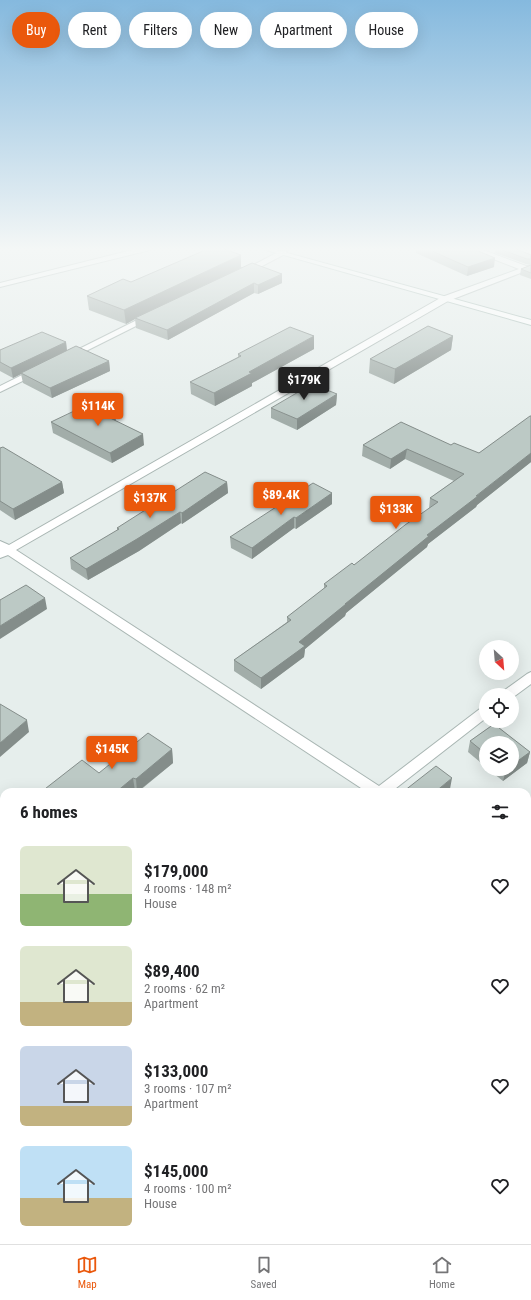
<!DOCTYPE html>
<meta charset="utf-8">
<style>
:root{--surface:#fff;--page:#f2f2f2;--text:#202124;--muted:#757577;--line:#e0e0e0;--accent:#ea580c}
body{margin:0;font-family:"Roboto Condensed",sans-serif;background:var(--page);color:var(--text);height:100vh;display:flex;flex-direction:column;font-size:15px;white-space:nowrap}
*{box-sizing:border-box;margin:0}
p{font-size:13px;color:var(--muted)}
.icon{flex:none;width:22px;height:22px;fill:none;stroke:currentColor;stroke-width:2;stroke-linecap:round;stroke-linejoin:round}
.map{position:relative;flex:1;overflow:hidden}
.drawer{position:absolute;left:0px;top:788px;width:531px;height:456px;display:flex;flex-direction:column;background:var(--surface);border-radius:12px 12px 0 0;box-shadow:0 4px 16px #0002}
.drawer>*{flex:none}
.hud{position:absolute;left:12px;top:12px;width:507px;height:36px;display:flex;gap:8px}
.needle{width:26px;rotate:154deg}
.fabs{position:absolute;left:479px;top:640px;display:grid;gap:8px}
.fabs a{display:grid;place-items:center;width:40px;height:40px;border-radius:50%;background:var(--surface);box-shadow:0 4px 16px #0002;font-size:20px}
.price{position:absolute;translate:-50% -34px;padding:0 9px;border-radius:4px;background:var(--accent);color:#fff;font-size:13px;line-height:26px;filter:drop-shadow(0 1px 2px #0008)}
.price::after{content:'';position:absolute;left:50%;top:24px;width:12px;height:9px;margin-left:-6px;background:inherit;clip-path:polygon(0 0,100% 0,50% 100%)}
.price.active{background:#222;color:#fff}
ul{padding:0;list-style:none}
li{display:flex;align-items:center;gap:12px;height:100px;padding:0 20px}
li span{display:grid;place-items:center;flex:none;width:112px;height:80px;border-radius:6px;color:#555}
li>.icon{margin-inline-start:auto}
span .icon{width:48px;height:48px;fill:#fffc;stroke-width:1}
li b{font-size:17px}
h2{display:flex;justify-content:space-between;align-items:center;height:48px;padding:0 20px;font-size:17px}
.pill{padding:0 14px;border-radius:18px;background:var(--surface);box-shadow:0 4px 16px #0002;font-size:14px;line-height:36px}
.pill.active{background:var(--accent);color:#fff}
.tabs{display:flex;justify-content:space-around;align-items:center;height:56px;border-top:1px solid var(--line);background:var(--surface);font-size:11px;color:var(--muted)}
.tabs a{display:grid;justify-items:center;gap:2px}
.tabs .active{color:var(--accent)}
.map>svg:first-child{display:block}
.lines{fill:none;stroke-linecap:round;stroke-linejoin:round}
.street-casing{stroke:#a9b6b3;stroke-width:2}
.secondary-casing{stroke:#a5bab4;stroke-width:2}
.street{fill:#fff;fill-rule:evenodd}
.secondary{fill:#fff;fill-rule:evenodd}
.wall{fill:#a2ada9}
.shaded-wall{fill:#848d8a}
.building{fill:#bcc9c5;stroke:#848d8a}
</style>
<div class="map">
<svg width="531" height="1244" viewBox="0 0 531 1244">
<rect width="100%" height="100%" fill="#e6eeec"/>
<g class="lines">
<g class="street-casing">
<path id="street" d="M140,248h11l-1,2 -150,37v-4z
M470,248h8l48,18h5v3l-83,32 -432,249 363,236 102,-78 5,-2v12l-95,74h-24l-359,-237 -8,3v-17l9,4 433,-248 77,-28 -49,-19z
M280,251h6l1,2 -40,21h-3l-4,-2z
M147,315h3l4,2 -84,42h-6l-1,-2z
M36,368l4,3 -1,2 -39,19v-6z
M531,672v12l-19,14v-3h-11l1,-3 25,-18z
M4,1074v19l-4,2v-19z
M531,1078v20l-4,2v-20z
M378,1240h22l-2,4h-22z"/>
</g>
<g class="secondary-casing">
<path id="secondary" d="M259,248h10l262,72v5z"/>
</g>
<use href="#street" class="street"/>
<use href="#secondary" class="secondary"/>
</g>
<path class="wall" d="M417,248h54l23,19 -27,9 -51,-23z
M496,248h18l17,7v10l-5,-1 -31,-11z
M531,265v14l-11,-4 1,-6z
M241,267l41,7v9l-24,11 -4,-1 -86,47 -32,-12 -1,-9 -9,5 -37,-14 -2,-14 44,-14z
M453,336l-2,14 -57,34 -25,-11 1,-14z
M66,342l1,9 42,10 1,10 -58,27 -29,-15 -2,-9 -8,4 -13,-7v-21z
M314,349l-62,34v3l-37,20 -24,-12 -1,-12 48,-25v-3z
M337,394l-1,11 -39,25 -26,-12v-10z
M531,416v46l-54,43 -1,2 -48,37 -1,3 -81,66 -1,3 -40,33 -1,8 -43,32 -27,-18v-11l53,-38v-5l37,-28v-5l30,-19 75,-56 1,-11 24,-17 -49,-22 -15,10 -28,-13 1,-11h88l28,8z
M116,421l28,24 -32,18 -59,-30 -2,-11z
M0,448l62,34 2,11 -49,27 -15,-10z
M227,482l1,11 -46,31 -1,-1 -42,28 -51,29 -17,-11 -1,-11 47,-27v-3z
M332,493v11l-36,25 -2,-1 -42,31 -21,-11 -1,-11z
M494,724l36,28 -3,11 -24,18 -15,-12h24v-26h-26v24l-18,-15 2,-11z
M172,749l1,14 -35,29h-1l-38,-19z
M531,952v86l-4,-3v-79z
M241,1240h77l-4,4h-69z"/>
<path class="shaded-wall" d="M241,255v13l-106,50v1l-9,5 -2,-14z
M495,258l-1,9 -27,9 1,-9z
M282,274v9l-24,11v-9z
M254,283v10l-86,47 -1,-10z
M314,336v13l-62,34v3l-37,20 -1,-13 35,-21z
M453,336l-2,14 -57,34 1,-15z
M66,342l1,10 -46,21v1l-8,4 -2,-10z
M109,361l1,10 -58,27 -2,-10z
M337,394l-1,11 -39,25v-11z
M115,411l1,11 -10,-6z
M143,434l1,11 -32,18 -2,-10z
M407,449l-2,10 -15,10 1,-10z
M531,453v9l-54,43 -1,2 -48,37 -1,3 -81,66 -1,3 -40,33 -1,8 -43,32v-11l38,-36 128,-107z
M62,482l2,11 -49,27 -2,-11z
M227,482l1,11 -46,31v-11z
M332,493v11l-36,25v-11z
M180,512l1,11 -42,28 -51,29 -2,-11z
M294,517v11l-42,31v-11z
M45,598l2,11 -47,30v-13z
M27,720l2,12 -29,25v-14z
M172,749l1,14 -36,29 -1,-13z
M530,752l-3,11 -24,18 3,-11 6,-1v-4z
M133,778l2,13 -1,1h-18z
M452,778l-2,11 -3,3h-12z
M4,885v16l-4,3v-16z
M4,1229v11h8l-5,4h-7v-12z
M311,1240h7l-4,4h-7z"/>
<path class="building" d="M210,248h11l20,7 -117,55 -37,-14 36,-17 8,3z
M425,248h46l24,10 -27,9z
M497,248h17l17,7v4h-4z
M252,263l30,11 -24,11 -4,-2 -87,47 -32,-12z
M531,265v8l-10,-4z
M428,326l25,10 -58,33 -25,-10z
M290,327l24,9 -65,36 3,1 -38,20 -24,-11 51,-26 -3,-2z
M42,332l24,10 -55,26 -11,-6v-12z
M76,346l33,15 -59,27 -29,-15z
M312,384l25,10 -40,25 -26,-11z
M95,401l20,10 -9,5 37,18 -33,19 -59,-31z
M530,416h1v37l-55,43h2l-51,39 2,1 -84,68h1l-47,38 6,4 -44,32 -27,-18 57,-40 -4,-3 40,-31 -3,-2 28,-21 2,2 51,-40 33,-23 -8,-4 34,-24 -57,-25 -16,10 -28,-14 38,-23 50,23 3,-2 25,10z
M3,447l59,35 -49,27 -13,-8v-53z
M205,472l22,10 -45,31 -2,-1 -43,27 -51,30 -16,-11 49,-29 -2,-1z
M313,483l19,10 -36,25 -2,-1 -42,31 -22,-11z
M26,585l19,13 -45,28v-26z
M0,704l27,16 -27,23z
M494,724l36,28 -18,13v-22h-26v11l-16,-13z
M148,733l24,16 -36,30 -3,-1 -17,14h-75l41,-32 17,13z
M436,766l16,12 -17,14h-30l-1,-1z
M4,831v54l-4,3v-53z
M531,952v68l-4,-4v-60z
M4,1162v67l-4,3v-67z
M248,1240h63l-4,4h-55z
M483,1240h13l4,4h-21z"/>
<linearGradient id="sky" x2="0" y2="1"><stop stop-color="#85b9de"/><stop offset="0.59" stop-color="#f4f7f6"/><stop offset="1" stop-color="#f4f7f6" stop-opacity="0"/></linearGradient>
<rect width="531" height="422" fill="url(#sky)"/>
</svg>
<div class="fabs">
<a><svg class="needle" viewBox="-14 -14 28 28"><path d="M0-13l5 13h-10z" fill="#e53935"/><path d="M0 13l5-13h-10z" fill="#757577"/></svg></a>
<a><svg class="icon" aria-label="locate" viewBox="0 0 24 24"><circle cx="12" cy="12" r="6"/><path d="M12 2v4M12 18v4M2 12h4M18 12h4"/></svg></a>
<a><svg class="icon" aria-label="layers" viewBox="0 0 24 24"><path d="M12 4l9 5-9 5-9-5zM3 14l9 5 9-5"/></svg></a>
</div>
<b class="price active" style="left:304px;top:401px">$179K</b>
<b class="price" style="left:98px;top:427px">$114K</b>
<b class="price" style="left:281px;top:516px">$89.4K</b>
<b class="price" style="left:150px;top:519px">$137K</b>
<b class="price" style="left:396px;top:530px">$133K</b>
<b class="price" style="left:112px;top:770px">$145K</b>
<div class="hud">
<a class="pill active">Buy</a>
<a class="pill">Rent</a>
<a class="pill">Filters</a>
<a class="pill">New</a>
<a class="pill">Apartment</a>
<a class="pill">House</a>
</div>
<section class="drawer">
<h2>6 homes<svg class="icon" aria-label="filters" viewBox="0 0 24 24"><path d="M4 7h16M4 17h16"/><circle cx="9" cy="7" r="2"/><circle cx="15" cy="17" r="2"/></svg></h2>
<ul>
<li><span style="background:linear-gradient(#dfe7d0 60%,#8fb573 0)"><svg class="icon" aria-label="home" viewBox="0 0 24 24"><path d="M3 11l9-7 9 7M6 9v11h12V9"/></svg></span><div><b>$179,000</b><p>4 rooms · 148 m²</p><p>House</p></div><svg class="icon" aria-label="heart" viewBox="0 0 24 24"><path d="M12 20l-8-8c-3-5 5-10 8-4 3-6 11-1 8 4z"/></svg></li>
<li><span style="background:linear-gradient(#dfe7d0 70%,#c2b280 0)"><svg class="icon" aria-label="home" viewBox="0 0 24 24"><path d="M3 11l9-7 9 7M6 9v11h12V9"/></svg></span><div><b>$89,400</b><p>2 rooms · 62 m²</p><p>Apartment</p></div><svg class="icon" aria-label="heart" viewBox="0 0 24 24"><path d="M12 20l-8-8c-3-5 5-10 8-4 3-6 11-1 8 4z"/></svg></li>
<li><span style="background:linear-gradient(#c9d6e8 75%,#c2b280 0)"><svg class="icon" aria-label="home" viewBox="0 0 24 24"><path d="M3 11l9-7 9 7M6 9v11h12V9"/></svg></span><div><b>$133,000</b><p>3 rooms · 107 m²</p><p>Apartment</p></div><svg class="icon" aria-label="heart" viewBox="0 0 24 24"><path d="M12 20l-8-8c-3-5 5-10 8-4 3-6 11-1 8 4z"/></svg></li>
<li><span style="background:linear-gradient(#bfe0f5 65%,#c2b280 0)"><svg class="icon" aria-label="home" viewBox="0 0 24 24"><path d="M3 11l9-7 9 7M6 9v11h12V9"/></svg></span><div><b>$145,000</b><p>4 rooms · 100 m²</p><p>House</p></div><svg class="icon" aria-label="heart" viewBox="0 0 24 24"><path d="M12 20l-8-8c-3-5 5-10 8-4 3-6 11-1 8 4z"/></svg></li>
</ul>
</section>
</div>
<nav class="tabs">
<a class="active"><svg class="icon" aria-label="map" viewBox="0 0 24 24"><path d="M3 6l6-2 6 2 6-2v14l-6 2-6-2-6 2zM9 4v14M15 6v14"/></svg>Map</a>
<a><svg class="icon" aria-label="saved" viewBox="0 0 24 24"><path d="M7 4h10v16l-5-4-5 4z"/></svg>Saved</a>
<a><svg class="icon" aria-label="home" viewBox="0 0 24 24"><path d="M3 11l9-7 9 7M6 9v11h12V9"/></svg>Home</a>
</nav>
